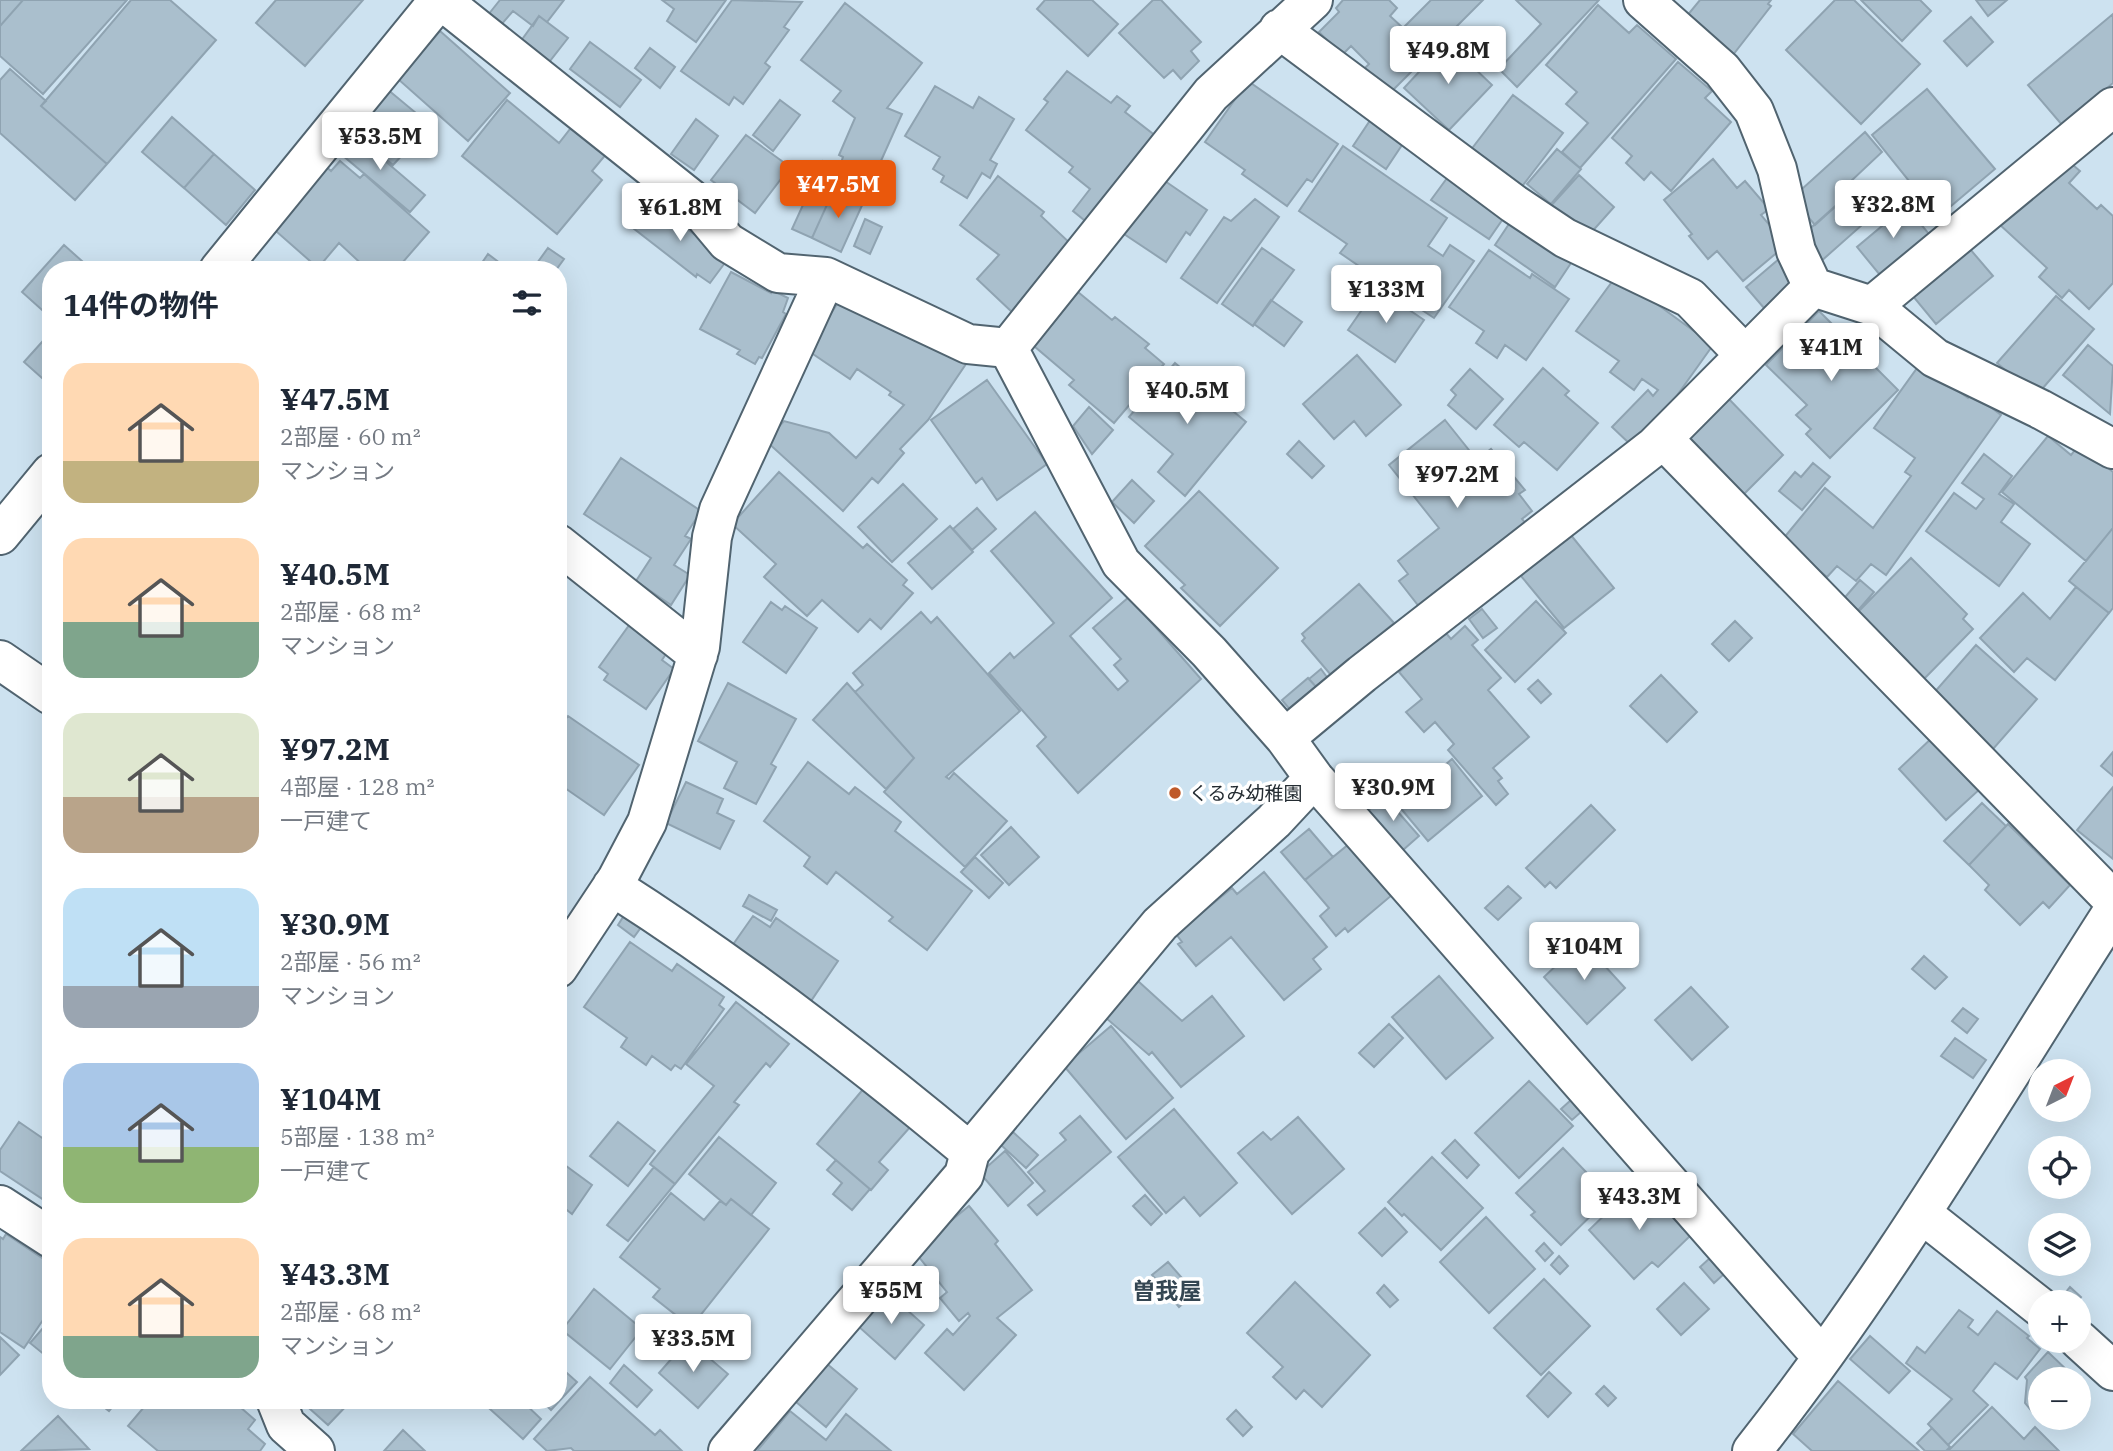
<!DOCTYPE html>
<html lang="ja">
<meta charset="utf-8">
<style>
:root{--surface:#fff;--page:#f6f6f7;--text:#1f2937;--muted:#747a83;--accent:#ea580c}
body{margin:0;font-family:"IBM Plex Serif","Noto Sans JP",serif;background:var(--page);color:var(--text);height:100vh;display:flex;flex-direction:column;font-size:26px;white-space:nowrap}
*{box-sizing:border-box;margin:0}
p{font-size:23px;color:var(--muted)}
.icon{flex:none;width:38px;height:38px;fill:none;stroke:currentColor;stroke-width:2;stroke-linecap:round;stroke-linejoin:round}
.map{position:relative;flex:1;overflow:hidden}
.side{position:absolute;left:42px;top:261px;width:525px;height:1148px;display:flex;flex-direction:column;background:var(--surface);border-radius:28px;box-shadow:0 7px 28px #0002}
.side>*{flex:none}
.needle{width:46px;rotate:42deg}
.fabs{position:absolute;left:2028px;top:1059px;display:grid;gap:14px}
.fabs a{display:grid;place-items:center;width:63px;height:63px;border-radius:50%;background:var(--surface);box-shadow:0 7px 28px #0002;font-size:35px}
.price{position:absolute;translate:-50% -60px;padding:0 16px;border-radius:7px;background:#fff;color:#222;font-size:23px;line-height:46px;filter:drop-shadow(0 2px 4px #0008)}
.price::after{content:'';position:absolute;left:50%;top:42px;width:21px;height:16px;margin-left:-10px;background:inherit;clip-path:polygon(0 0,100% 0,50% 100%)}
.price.selected{background:var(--accent);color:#fff}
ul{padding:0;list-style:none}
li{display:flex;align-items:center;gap:21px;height:175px;padding:0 21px}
li span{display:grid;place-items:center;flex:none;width:196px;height:140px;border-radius:21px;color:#555}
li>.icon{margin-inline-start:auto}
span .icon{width:84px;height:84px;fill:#fffc;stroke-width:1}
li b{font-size:30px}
h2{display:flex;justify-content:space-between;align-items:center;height:84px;padding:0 21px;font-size:30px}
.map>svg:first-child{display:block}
.building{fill:#aabfcd;stroke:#8fa3b1;stroke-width:2}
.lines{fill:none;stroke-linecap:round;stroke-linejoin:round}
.minor-casing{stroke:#516470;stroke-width:42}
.minor{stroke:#fff;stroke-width:38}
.poi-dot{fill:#bf5a2a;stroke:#fff;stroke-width:2.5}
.labels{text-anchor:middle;stroke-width:7;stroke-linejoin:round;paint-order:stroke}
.poi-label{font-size:19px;fill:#242c32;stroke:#fff;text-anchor:start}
.quarter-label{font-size:23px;font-weight:bold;fill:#344652;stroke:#fff}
</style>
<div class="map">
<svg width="2113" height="1451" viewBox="0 0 2113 1451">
<rect width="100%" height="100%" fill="#cde2f0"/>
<path class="building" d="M0,0h23l-23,26z
M23,0h104l-84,94 -43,-38v-30z
M131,0h39l46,40 -109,124 -66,-58z
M276,0h87l-58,66 -49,-43z
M500,0h64l-17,22 -8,-6 -6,10 -20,-15 -12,14 -13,-10z
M662,0h64l-30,42 -29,-21 7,-12z
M732,0l70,2 -18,25 5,3 -24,33 5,4 -27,37 -9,-7 -5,8 -48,-34z
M1045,0h47l26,24 -30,32 -51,-47z
M1153,0h8l40,42 -10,9 8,10 -18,18 -8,-9 -9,8 -45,-45z
M1343,0h46l8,8 -7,8 13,12 28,-28h52l-94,94 -25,-25 5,-5 -18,-18 -9,9 -23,-23 20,-20 -3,-4z
M1516,0h83l-82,87 -18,-18 42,-45z
M1700,0h71l-3,4 3,2 -42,54 -43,-43z
M1835,0h19l66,64 -59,60 -75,-74z
M1861,0h59l11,11 -29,30z
M1976,0h31l-19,16z
M845,3l77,60 -35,45 15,6 -26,58 -11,-6 -5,11 -21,-9 4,-11 -4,-2 16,-37 -22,-17 8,-10 -40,-31z
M1598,5l31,28 8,-8 39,34 -96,109 -18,-16 26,-29 -22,-19 11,-12 -31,-27z
M2113,14v69l-50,43 -35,-41z
M539,16l29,22 -22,28 -28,-21z
M1971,17l22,25 -26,24 -23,-25z
M440,31l70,62 -42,48 -70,-62z
M590,42l51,38 -21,27 -50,-38z
M1447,42l45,43 -43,45 -45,-42z
M650,48l25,19 -15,21 -25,-20z
M1678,62l34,29 -7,7 26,24 -60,69 -20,-19 -7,8 -18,-17 6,-7 -20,-18z
M10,69l36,32 -5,5 66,58 -32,36 -75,-67v-53z
M1067,71l44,32 6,-7 13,10 -5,6 32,25 -68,87 -16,-13 17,-22 -21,-17 4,-5 -47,-37 22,-28 -4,-3z
M1248,81l90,63 -26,38 -5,-3 -20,27 -45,-32 3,-4 -40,-28z
M935,86l38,22 6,-11 35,22 -24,41 7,4 -7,14 -8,-5 -15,25 -26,-16 3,-6 -11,-7 7,-12 -35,-21z
M387,89l29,24 -24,28 13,11 -12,13 -41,-34z
M1927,89l68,80 -57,48 -66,-82z
M1513,95l50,38 -43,56 -50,-38z
M507,100l52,43 15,-19 34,28 -16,19 10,9 -45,54 -95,-78z
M780,100l20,15 -27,36 -20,-16z
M1373,116l33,23 -20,30 -33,-23z
M172,117l42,37 -30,34 -42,-36z
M696,119l22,17 -24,34 -23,-16z
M350,131l75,64 -15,17 -75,-63z
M1865,132l17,20 -32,30 6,6 -41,37 -23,-27z
M746,135l44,32 -35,46 -44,-33z
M1343,146l104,72 -19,28 15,10 7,-11 24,16 -40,57 -41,-27 12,-18 -8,-5 -12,16 -45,-31 7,-9 -48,-33z
M1557,149l24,20 -30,35 -24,-20z
M214,154l41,36 -29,35 -42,-37z
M1713,159l24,29 8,-7 24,28 -8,6 25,30 -43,36 -26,-30 -9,8 -19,-23 3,-2 -28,-34z
M2066,159l14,12 -11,12 28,26 4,-4 12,11v67l-24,26 -20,-19 -7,8 -23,-21 8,-9 -48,-44z
M340,161l20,17 4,-4 65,58 -33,38h-28l-29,-27 -21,25 -49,-43 54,-61 8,7z
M823,161l37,16 -8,18 -17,-8 -23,51 -20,-9z
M1450,174l57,39 -18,26 -58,-39z
M1579,175l35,32 -24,27 -42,-25z
M998,176l46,36 -3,4 32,30 -60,67 -36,-34 22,-24 -39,-30z
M1162,179l45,31 -17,25 -4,-3 -20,30 -42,-28z
M835,187l29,14 -23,51 -29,-14z
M1893,191l10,11 -23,18 -9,-11z
M1850,193l21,24 -52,46 -14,-30z
M1255,199l24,18 -62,86 -36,-25 43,-61 7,4z
M653,202l74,58 -17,23 -13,-9 -1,3 -63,-49z
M1906,206l23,28 -49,41 -23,-28z
M1513,218l60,42 -18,27 -60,-42z
M865,219l17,8 -12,27 -16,-8z
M1964,242l29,34 -57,48 -29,-35z
M64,245l28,25h-41v48l-29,-26z
M548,248l16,11 -8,11h-24z
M1262,248l32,22 -41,56 -31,-22z
M1489,250l41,28 2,-4 37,25 -43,61 -21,-15 -8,13 -21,-15 8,-12 -35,-24z
M488,254l21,16h-32z
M1779,259l18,21 -33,28 -18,-21z
M731,272l40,21 1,-3 16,8 -5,14 3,2 -24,44 -3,-1 -4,7 -18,-10 3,-4 -40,-21z
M1617,275l96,70 -40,56 -42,44 -19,-18 36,-37 5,6 5,-6 -16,-11 -8,11 -24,-18 9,-11 -43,-30z
M849,286l121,72 -42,62 -28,29 4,4 -26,30 -6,-5 -29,33 -77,-70 18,-20 45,12 27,25 48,-53 -15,-10 2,-3 -34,-23 -7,10 -43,-29z
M1377,288l47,32 -29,42 -47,-32z
M1078,292l34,28 3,-3 34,27 -4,4 19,16 -50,59 -45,-38 5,-5 -40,-34z
M2056,296l38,33 -58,67 -39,-33z
M1271,300l31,22 -18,24 -30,-22z
M1819,311l79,79 -68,68 -24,-24 5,-5 -15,-14 11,-10 -41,-40z
M42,342l9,8v36l-27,-24z
M2088,345l25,21 -3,48 -47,-39z
M1357,355l44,50 -35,31 -12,-15 -20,18 -31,-35z
M1175,363l71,59 -61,74 -27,-24 15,-18 -44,-37z
M1920,364l48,34 4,-5 29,22 -115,160 -15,-11 -15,17 -19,-15 -10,11 -44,-38 42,-51 48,40 38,-52 -6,-4 10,-14 -41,-30z
M1543,368l26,23 -4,4 33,28 -41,47 -33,-28 -5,5 -25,-22z
M1470,369l33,30 -27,30 -28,-24 8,-10 -5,-5z
M987,380l60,84 -50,36 -15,-22 -6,5 -45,-63z
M1726,396l57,59 -41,41 -58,-59z
M1089,407l24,23 -21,24 -19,-28z
M1445,420l32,40 14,-11 34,41 -6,4 13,17 -10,8 6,7 -107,83 -22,-28 9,-7 -10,-13 41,-33 -50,-63z
M2048,436l23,19 8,-10 34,27v56l-27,33 -84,-69z
M1299,441l25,25 -12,12 -25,-24z
M1984,454l28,22 -13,18 15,10 -13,18 29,22 -31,42 -73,-55 28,-38 22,16 8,-10 -22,-16z
M621,458l80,53 -16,25 6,3 -17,26 16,10 -19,30 -35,-24 15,-23 -67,-44z
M1813,463l17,14 -28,33 -23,-19 16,-19 6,5z
M779,472l84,76 4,-4 40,36 -4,5 10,8 -32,36 -11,-10 -12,13 -36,-32 -15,16 -43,-39 12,-13 -44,-40z
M1132,480l22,21 -20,22 -22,-21z
M903,484l34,35 -45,43 -34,-35z
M1199,491l79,77 -58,58 -39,-38 4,-3 -40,-39z
M977,508l19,21 -24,21 -19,-21z
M1035,512l77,86 -42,38 48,54 10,-9 -14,-16 7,-6 -28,-31 36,-31 72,82 -123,114 -41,-47 9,-9 -57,-64 21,-20 4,5 40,-35 -63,-72z
M950,526l23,26 -41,37 -24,-26z
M2113,528v80l-4,5 -40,-32z
M1570,534l44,54 -50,40 -43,-52 2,-2 -4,-6z
M1911,558l56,56 -4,5 10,10 -52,53 -18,-17 5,-4 -50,-49z
M1860,580l14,12 -20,23 -14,-12z
M1359,584l35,39 -63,52 -29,-34 3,-3 -3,-4z
M2076,587l33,26 -54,67 -28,-22 -13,14 -34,-34 43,-45 27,26z
M1536,601l30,32 -51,49 -30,-32z
M771,602l11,8 3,-4 32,22 -31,45 -43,-31z
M1482,609l15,19 -14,10 -14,-19z
M921,612l10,11 6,-6 83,94 -74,66 3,2 5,-6 53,48 -42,46 -81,-75 30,-34 -59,-66 8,-7 -10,-12z
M1735,621l17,17 -23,23 -17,-17z
M630,624l38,27 -6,9 12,9 -28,40 -42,-29 4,-6 -9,-7z
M1465,626l13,14 -6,5 29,33 -13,12 41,47 -36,31 9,10 -4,3 10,13 -12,11 -48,-55 6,-6 -19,-22 -11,10 -18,-20 16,-13 -23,-27 46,-40 6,7z
M1976,645l61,54 -51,58 -54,-62z
M1321,669l8,11 -11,9 -9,-10z
M1661,675l36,37 -30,30 -37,-36z
M1308,678l10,11 -26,23 -10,-12z
M1538,680l13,14 -10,9 -13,-14z
M728,683l68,36 -25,45 5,3 -20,37 -32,-16 13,-26 -39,-21z
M847,683l67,75 -28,31 -73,-69z
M568,716l71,49 -35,50 -42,-29 -4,5v-62z
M1934,736l47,52 -35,32 -47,-51z
M2113,752v24l-12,-10z
M1452,759l30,37 -54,45 -30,-36z
M808,762l41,32 6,-7 46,35 -6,9 77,60 -45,59 -38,-29 4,-4 -57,-45 -9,12 -23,-18 6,-9 -46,-36z
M686,782l37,17 -6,14 17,8 -14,28 -54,-26z
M2113,787v72l-36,-29z
M1384,796l35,40 -16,14 -35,-39z
M1982,803l24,23 -37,39 -25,-24z
M1591,805l24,25 -59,58 -6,-6 -5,5 -19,-19z
M2008,824l62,61 -21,23 -6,-6 -23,23 -35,-35 4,-5 -20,-20z
M1011,827l28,30 -30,28 -28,-30z
M1309,829l24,28 -28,23 -24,-28z
M1349,844l43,51 -44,37 -3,-4 -9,8 -16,-20 9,-8 -24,-28z
M975,857l28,26 -14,15 -28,-26z
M1264,872l63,75 -14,12 8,10 -37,31 -53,-63 -35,29 -18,-22 4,-2 -6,-8 56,-46 5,6z
M1508,886l13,12 -23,22 -13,-12z
M749,895l28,15 -6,11 -28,-15z
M625,914l17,12 -8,11 -16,-12z
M753,916l17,11 6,-9 62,43 -27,40 -79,-55z
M1582,941l43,47 -38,36 -43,-47z
M630,942l42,29 5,-7 47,33 -5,8 5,4 -43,60 -6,-4 -4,5 -19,-14 -6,9 -25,-18 6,-9 -43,-31z
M1924,956l23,21 -12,12 -23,-20z
M1439,976l54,62 -47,41 -54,-62z
M1138,981l44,40 30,-25 32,40 -63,51 -29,-35 -3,3 -43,-37z
M1691,987l37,40 -36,33 -37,-40z
M736,1002l53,42 -19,23 -4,-4 -32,39 5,3 -64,79 -25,-20 64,-78 -28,-22z
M1963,1008l15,11 -11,14 -15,-12z
M1389,1024l14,14 -29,29 -15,-14z
M1111,1026l62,72 -47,41 -62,-73z
M1955,1038l31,22 -13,18 -32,-22z
M1529,1081l44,45 -54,52 -44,-45z
M865,1087l46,39 -32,36 9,8 -17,20 -54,-46z
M1571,1100l10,12 -9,8 -11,-11z
M1174,1109l63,74 -37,33 -16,-19 -18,16 -48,-56z
M1080,1116l31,36 -74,63 -9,-10 17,-14 -17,-19 38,-32 -6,-7z
M1298,1117l46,52 -52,45 -54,-61 25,-21 8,8z
M19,1122l32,22v45l-7,11 -44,-29v-21z
M618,1122l37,29 -27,35 -38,-30z
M1013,1132l25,23 -12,13 -25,-23z
M719,1137l57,46 -25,32 -20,-16 -5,6 -37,-31z
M1455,1140l24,25 -12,13 -25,-25z
M1563,1148l47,49 -49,48 -30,-30 4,-3 -19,-19z
M1005,1151l28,32 -25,23 -28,-33z
M1432,1157l51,51 -42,42 -37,-36 -2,2 -14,-14z
M558,1160l34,25 -20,29 -9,-7 -5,6z
M836,1160l34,29 -18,21 -19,-16 9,-11 -15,-13z
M654,1167l21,17 -47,57 -21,-16z
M1639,1182l51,54 -32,31 -6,-5 -18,17 -45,-49z
M671,1193l33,27 16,-19 6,4 5,-6 38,30 -78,98 -38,-30 7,-8 -40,-32z
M1145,1195l17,19 -11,11 -18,-19z
M969,1206l29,35 -3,3 37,46 -35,28 19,17 -52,55 -39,-37 22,-24 6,6 17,-19 -2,-3 -9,8 -19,-23 7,-6 -33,-41z
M1385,1208l22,24 -25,24 -23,-23z
M1486,1217l49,52 -46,44 -49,-51z
M6,1234l45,30v44l-27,40 -24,-16v-95l3,2z
M1544,1243l9,10 -8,8 -9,-10z
M1559,1256l9,10 -8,8 -9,-9z
M1710,1258l14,16 -10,9 -14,-16z
M1168,1262l27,31 -16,14 -27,-32z
M1544,1279l46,47 -49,49 -47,-47z
M1295,1282l75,73 -48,52 -18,-17 -8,9 -23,-22 10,-10 -36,-34z
M1684,1283l25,26 -28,26 -24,-26z
M1384,1285l14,15 -8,7 -13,-14z
M2070,1287l11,10 -4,5h-19z
M594,1289l48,40 -32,40 -48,-39z
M888,1293l36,32 -29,34 -37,-33z
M1959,1310l14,10 -5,7 10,8 19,-24 32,25 -2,2 13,11 -23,30 -22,-16 -22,28 15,14 -40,40 -20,-21 24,-25 -46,-36 11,-16 8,6z
M51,1319v41l-21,-17z
M1870,1336l40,35 -21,22 -39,-34z
M0,1337l19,18 -19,20z
M688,1340l40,34 -30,34 -39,-35z
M2048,1352l23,22 -5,5h-26v27l-6,8 -9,-11 2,-23 -2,-3z
M826,1363l31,26 -31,38 -31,-26z
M558,1365l19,17 -26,28 -10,-10h17z
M624,1365l28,25 -15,17 -27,-24z
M1549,1372l22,21 -23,24 -21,-21z
M590,1377l65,58 5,-5 22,21h-108l-3,-3 -24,3 -13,-12z
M1838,1381l81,70h-107l-19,-17z
M1604,1386l12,12 -8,8 -12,-12z
M95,1400h23l-9,11z
M150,1400h82l23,20 -7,9 17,15 -5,7h-102l-30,-25z
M300,1400h45l4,3 -21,22z
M480,1400h41l20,19 -18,20z
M1992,1407l32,32 11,-12 24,24h-111z
M1236,1410l16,17 -9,9 -16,-17z
M790,1411l36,29 20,-26 45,37h-134z
M58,1416l31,33 -68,2z
M1932,1428l18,19 -4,4h-21l-8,-8z
M403,1430l22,21h-41z"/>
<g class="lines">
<g class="minor-casing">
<path id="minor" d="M441,0l250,199 36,43 51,31 48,4 142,67 40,4
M1643,0l79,70 32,41 23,58 19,82 17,36 59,19 63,52 105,51 73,40
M1279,29l235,175 51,34 125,60 55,57
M219,270l220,-270
M1872,306l241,-199
M1008,348l113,215 88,89 76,86 29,40 508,579
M1008,348l203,-254 102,-94
M1663,439l450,461
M0,535l51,-62
M558,544l140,111
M0,660l51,35
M1285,738l77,-64 293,-228 158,-159
M612,886c127,81 243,170 358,266
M558,968l59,-89 30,-57 53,-175 12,-110 7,-27 107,-233
M0,1205l51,33
M1921,1213l119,94
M2079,1340l34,31
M276,1400l10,25 29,26
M728,1451l236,-276 6,-23 190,-228 114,-103 40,-43
M1752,1451c134,-169 244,-358 361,-540"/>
</g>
<use href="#minor" class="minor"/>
</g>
<circle class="poi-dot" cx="1175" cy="793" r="7"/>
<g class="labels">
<g class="poi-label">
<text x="1189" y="800">くるみ幼稚園</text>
</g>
<g class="quarter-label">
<text x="1167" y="1299">曽我屋</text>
</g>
</g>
</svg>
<div class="fabs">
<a><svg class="needle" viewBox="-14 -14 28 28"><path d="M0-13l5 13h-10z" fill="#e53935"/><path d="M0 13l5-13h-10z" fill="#747a83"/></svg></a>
<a><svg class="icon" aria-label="locate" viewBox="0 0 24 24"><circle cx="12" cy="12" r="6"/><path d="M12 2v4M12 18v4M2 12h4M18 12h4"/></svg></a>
<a><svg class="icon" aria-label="layers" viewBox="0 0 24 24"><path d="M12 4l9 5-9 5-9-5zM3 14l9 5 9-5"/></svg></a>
<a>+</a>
<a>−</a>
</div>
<b class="price" style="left:1448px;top:86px">¥49.8M</b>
<b class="price" style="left:380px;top:172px">¥53.5M</b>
<b class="price selected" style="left:838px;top:220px">¥47.5M</b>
<b class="price" style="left:1893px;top:240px">¥32.8M</b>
<b class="price" style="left:680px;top:243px">¥61.8M</b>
<b class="price" style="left:1386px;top:325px">¥133M</b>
<b class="price" style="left:1831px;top:383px">¥41M</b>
<b class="price" style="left:1187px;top:426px">¥40.5M</b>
<b class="price" style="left:1457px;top:510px">¥97.2M</b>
<b class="price" style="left:1393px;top:823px">¥30.9M</b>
<b class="price" style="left:1584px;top:982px">¥104M</b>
<b class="price" style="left:1639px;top:1232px">¥43.3M</b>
<b class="price" style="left:891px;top:1326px">¥55M</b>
<b class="price" style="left:693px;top:1374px">¥33.5M</b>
<section class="side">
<h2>14件の物件<svg class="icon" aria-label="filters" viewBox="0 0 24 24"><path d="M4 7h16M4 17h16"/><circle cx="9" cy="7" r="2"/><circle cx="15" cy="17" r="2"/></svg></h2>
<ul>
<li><span style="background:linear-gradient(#ffd9b3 70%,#c2b280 0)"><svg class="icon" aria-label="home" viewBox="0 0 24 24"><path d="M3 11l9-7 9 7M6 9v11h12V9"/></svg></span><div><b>¥47.5M</b><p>2部屋 · 60 m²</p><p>マンション</p></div></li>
<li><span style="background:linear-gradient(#ffd9b3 60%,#7fa58c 0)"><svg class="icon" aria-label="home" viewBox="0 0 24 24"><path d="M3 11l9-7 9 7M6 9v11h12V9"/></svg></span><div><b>¥40.5M</b><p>2部屋 · 68 m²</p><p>マンション</p></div></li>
<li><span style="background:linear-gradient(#dfe7d0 60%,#b9a48a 0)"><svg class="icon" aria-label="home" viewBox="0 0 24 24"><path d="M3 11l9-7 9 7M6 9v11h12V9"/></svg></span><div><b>¥97.2M</b><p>4部屋 · 128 m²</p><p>一戸建て</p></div></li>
<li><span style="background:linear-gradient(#bfe0f5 70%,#9aa5b1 0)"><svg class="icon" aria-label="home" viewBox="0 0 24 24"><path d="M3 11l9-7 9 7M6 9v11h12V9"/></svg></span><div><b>¥30.9M</b><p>2部屋 · 56 m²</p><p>マンション</p></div></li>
<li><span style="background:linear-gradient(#a9c7e8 60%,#8fb573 0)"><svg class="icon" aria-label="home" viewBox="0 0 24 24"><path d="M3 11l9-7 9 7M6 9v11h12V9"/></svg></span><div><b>¥104M</b><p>5部屋 · 138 m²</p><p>一戸建て</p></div></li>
<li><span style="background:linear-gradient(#ffd9b3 70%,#7fa58c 0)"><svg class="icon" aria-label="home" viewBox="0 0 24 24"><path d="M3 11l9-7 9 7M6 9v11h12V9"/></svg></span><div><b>¥43.3M</b><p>2部屋 · 68 m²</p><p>マンション</p></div></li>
</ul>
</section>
</div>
